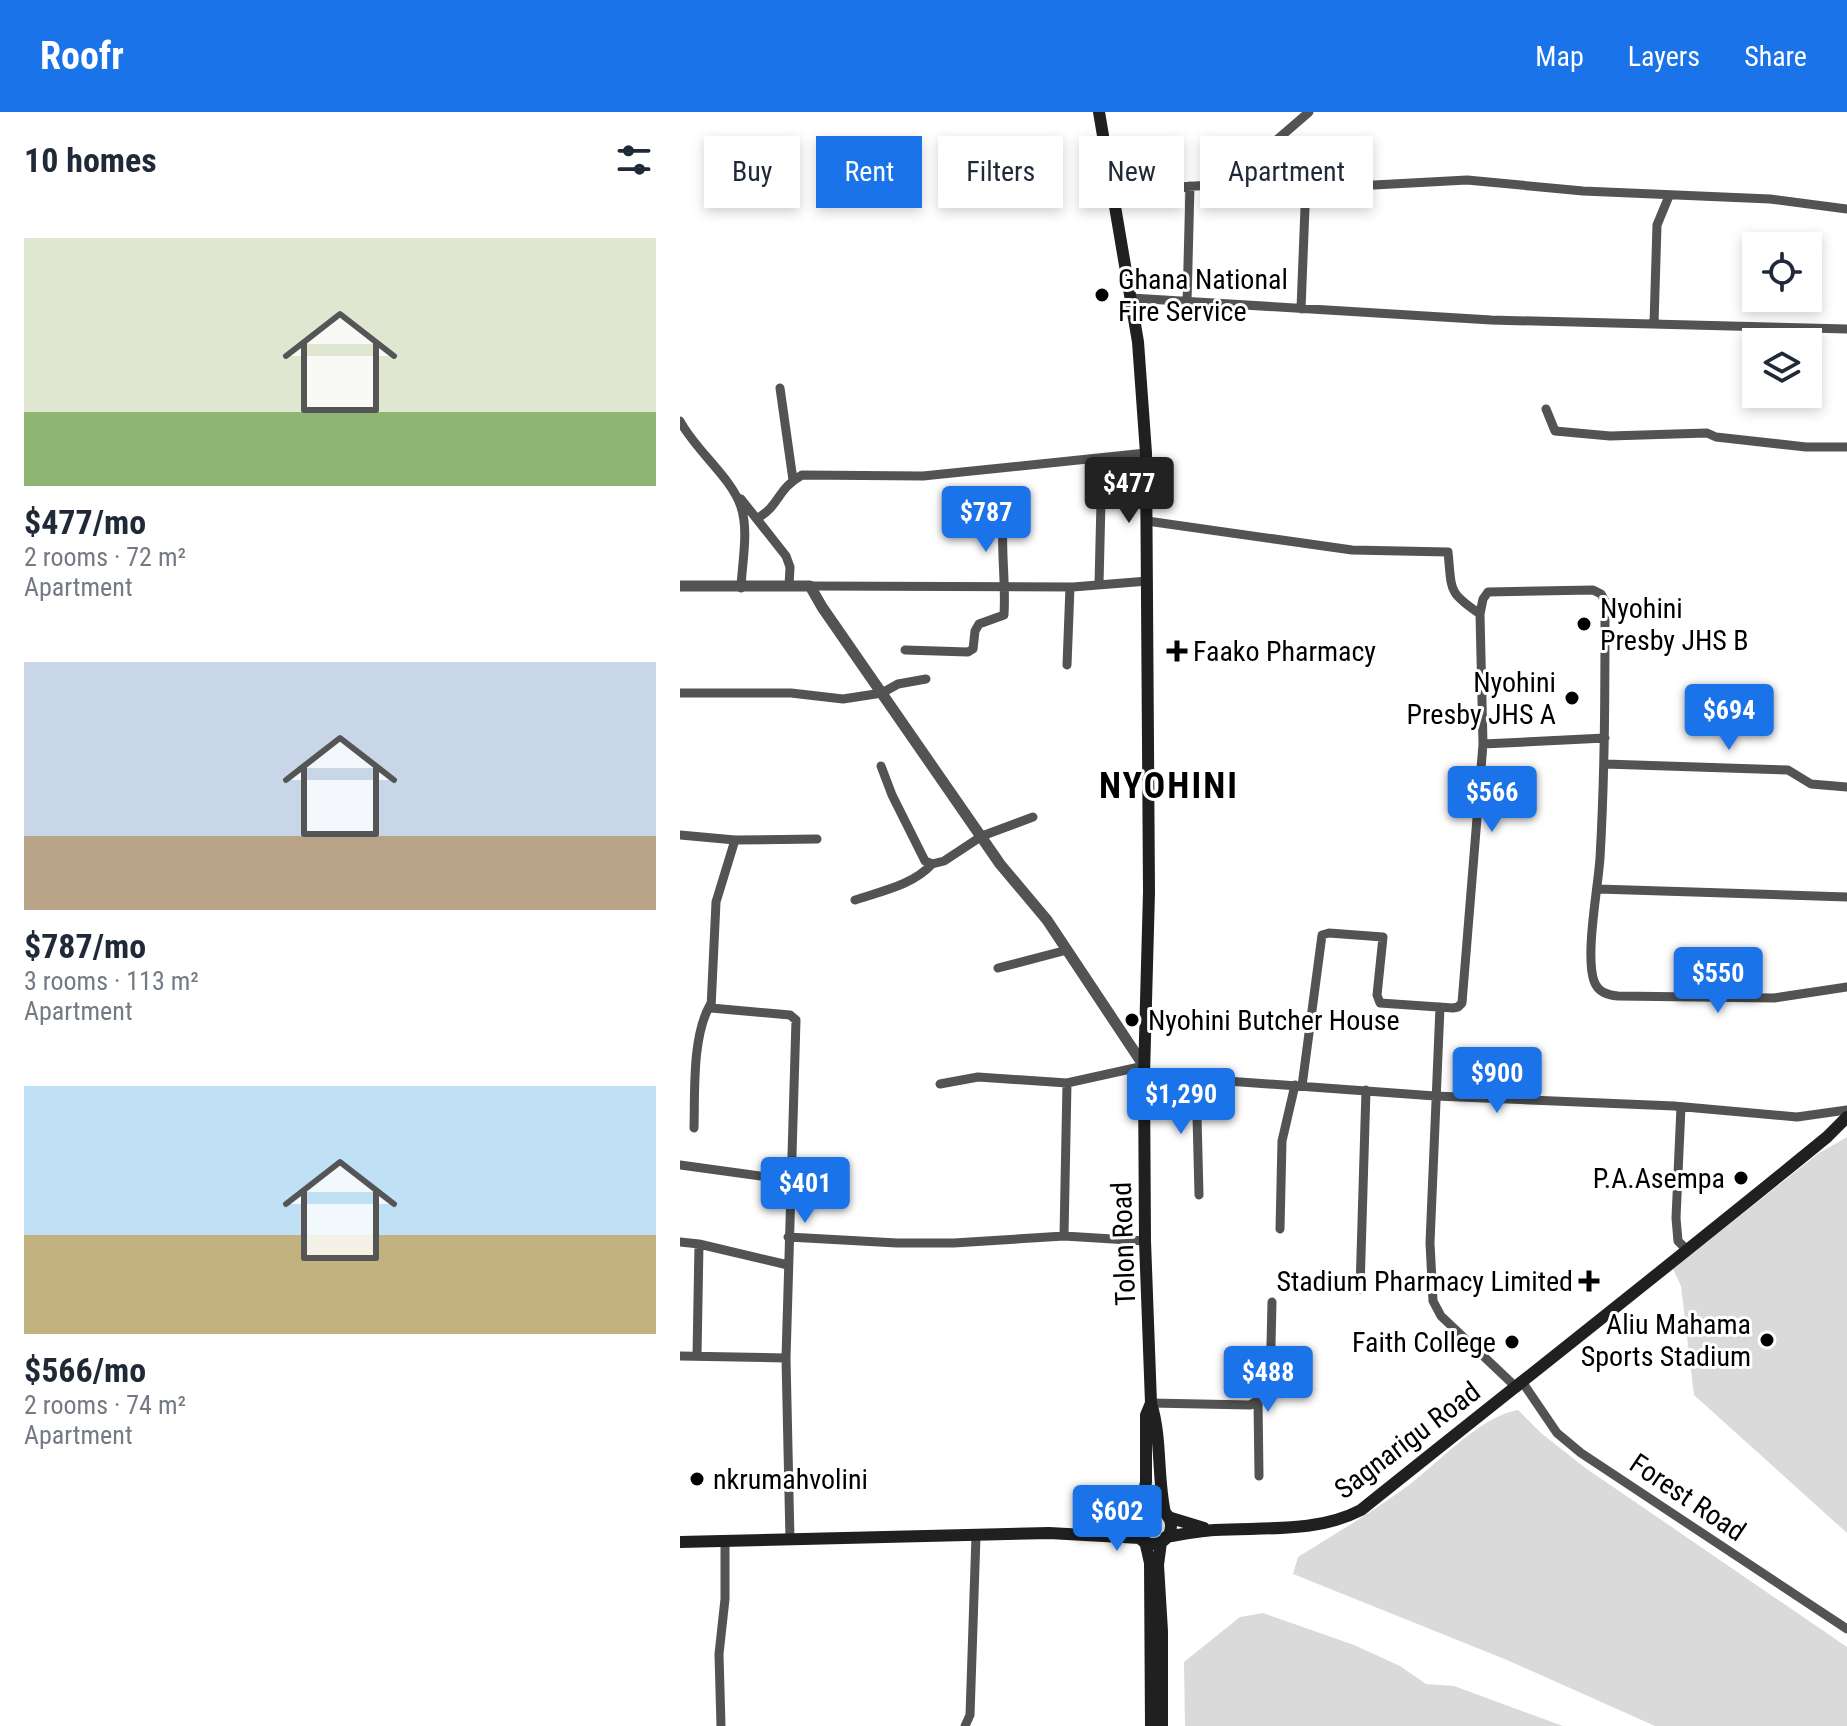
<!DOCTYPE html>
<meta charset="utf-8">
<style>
:root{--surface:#fff;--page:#f2f2f3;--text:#1f2937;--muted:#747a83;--accent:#1a73e8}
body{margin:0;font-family:"Roboto Condensed",sans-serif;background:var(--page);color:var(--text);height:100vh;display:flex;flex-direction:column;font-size:30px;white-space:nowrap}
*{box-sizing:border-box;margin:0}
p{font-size:26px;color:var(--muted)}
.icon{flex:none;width:44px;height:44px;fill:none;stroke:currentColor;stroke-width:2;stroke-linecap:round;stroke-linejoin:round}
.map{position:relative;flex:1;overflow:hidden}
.side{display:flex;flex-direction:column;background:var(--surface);width:680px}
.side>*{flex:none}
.hud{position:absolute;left:24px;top:24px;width:760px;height:72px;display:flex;gap:16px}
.buttons{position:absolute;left:1062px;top:120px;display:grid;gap:16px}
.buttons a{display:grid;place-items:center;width:80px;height:80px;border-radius:0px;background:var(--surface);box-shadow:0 4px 12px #0003;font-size:40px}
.price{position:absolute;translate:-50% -68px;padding:0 18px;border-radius:8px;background:var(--accent);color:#fff;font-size:26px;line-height:52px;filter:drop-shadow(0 2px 4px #0008)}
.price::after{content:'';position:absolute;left:50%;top:48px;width:24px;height:18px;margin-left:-12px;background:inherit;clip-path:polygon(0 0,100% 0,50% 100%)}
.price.selected{background:#222;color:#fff}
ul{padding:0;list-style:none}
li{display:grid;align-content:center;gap:16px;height:424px;padding:0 24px}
li span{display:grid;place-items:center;height:248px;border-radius:0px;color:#555}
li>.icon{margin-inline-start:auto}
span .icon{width:144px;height:144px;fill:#fffc;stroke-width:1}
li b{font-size:34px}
h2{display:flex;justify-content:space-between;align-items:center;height:96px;padding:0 24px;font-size:34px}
.pill{padding:0 28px;border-radius:0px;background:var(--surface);box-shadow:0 4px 12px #0003;font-size:28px;line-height:72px}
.pill.selected{background:var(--accent);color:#fff}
header{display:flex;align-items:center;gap:48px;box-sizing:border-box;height:112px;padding:0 40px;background:var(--accent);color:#fff}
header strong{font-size:38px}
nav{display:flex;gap:44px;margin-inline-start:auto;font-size:28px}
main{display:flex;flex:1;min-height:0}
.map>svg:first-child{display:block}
.green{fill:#dadada}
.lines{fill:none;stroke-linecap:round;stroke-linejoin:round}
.minor{stroke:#535353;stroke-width:9}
.tertiary{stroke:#535353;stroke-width:11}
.secondary{stroke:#202020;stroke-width:12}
.poi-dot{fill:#000;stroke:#fff;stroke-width:3}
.labels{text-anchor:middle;stroke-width:6;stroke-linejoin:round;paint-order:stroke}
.poi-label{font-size:28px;fill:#000;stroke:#fff;text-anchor:start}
.street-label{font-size:28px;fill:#000;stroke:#fff}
.district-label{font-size:36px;font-weight:bold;letter-spacing:2px;fill:#000;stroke:#fff}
</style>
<header>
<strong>Roofr</strong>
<nav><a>Map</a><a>Layers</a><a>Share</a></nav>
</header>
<main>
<section class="side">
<h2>10 homes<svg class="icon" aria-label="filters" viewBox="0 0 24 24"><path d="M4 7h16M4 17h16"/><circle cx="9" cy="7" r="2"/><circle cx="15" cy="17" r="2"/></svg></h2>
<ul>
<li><span style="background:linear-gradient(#dfe7d0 70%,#8fb573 0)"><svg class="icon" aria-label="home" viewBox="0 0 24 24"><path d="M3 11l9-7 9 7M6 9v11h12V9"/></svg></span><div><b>$477/mo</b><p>2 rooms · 72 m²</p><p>Apartment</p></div></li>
<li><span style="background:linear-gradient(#c9d6e8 70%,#b9a48a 0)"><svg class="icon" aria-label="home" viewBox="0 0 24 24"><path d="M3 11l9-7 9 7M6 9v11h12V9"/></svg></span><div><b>$787/mo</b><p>3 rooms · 113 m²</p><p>Apartment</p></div></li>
<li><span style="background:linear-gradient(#bfe0f5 60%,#c2b280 0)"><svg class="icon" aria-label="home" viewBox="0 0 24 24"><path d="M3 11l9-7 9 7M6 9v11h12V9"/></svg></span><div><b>$566/mo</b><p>2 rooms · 74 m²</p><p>Apartment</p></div></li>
</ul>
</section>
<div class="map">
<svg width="1167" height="1614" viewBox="0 0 1167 1614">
<rect width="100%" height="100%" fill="#fff"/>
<path class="green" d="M1167,1025v396l-153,-138 -13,-109 -8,-17 146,-116z
M838,1298l23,23 43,34 263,180v79h-192l-148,-66 -214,-86 5,-17c35,-22 71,-43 104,-67 33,-23 77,-74 116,-80z
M583,1501l91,32 46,21 26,18 28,2 109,40h-378l-1,-64 56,-45z"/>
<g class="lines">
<path class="minor" d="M546,72l83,-72
M434,91l17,-11 12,-3 140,-8 91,4 93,-5 116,11 187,8 77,10
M451,186l360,22 356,9
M507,191l3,-117
M621,197l5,-127
M974,212l3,-99 12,-29
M100,276l13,92
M866,297l9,22 55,5 97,-3 9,4 90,10h41
M0,309c15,29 52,57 61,86 8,24 1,55 0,81
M61,387l45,57 4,11 -1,19
M78,406c22,-13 19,-29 44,-43l121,1 223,-23
M467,409l205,29 96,2c4,38 -1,40 32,62
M419,473l3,-126
M130,474l263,1 75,-6
M225,538l63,2 5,-3 2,-18 4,-7 25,-9c2,-32 -3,-62 -1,-93
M387,553l3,-78
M0,581h111l52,6 39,-6 16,-9 28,-5
M803,632l122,-6
M925,652l183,6 23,14 36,3
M201,654l11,29 33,66 7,3 12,-3 38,-25 51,-19
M0,723l55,5 82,-1
M55,728l-19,62 -5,106 79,7 6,5 -10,338 4,182
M918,777l249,8
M175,788c27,-9 58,-15 77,-36
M318,856l69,-18
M760,895l-10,236 3,58 8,15 76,72
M464,963l291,21 239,10 123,11 50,-7
M516,965l3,118
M260,972l38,-7 89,6 77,-17
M622,974l20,-151 7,-2 54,4 -6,58 3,8 73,5 5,-1 4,-4 21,-259 -3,-130 3,-15 5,-7 105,-2 8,4 4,7c0,86 0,171 -5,257 -2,30 -15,97 -6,123 4,11 13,14 24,15l156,2 73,-11
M1001,995l-5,111 2,23 8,8
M14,1016c1,-37 -2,-91 16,-123
M0,1053l110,15
M600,1117l2,-88 13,-56
M384,1124l3,-153
M108,1125l109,6h57l110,-7 81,5
M0,1130l19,2 89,21
M680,1177l6,-199
M0,1244l106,2
M17,1244l2,-112
M843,1271l34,50 24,20 266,176
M578,1289l1,75
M471,1291l99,2 17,-10 3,-8 2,-85
M41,1614l-2,-72 6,-55v-58
M285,1614l5,-11 6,-179"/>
<path class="tertiary" d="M0,474h130l12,21 178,257 47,56 97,146"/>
<path class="secondary" d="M419,0l39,230 8,111 3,439 -5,183 1,166 6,162c11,35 6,74 14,110
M455 1414a18 18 0 1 1 36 0a18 18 0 1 1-36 0Z
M460,1401l6,-31v-67l5,-12
M488,1405l36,11
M422,1419l35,-12
M486,1425c17,-3 33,-6 49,-7 49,-3 102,3 146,-20 156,-125 312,-247 466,-373l20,-20
M465,1429l5,22 1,163
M0,1430l369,-9 91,5
M481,1430l-3,23 4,66v95"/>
</g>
<g class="poi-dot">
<circle cx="422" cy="183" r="8"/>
<circle cx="904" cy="512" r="8"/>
<path d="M493 527h8v8h8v8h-8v8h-8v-8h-8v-8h8z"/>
<circle cx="892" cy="586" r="8"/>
<circle cx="452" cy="908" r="8"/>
<circle cx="1061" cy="1066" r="8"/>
<path d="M905 1157h8v8h8v8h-8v8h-8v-8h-8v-8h8z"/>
<circle cx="1087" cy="1228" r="8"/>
<circle cx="832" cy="1230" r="8"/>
<circle cx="17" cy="1367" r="8"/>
</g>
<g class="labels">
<g class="poi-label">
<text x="438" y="177">Ghana National<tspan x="438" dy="32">Fire Service</tspan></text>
<text x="920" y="506">Nyohini<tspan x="920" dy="32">Presby JHS B</tspan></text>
<text x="513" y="549">Faako Pharmacy</text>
<text x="876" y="580" text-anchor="end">Nyohini<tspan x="876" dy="32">Presby JHS A</tspan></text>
<text x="468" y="918">Nyohini Butcher House</text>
<text x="1045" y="1076" text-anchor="end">P.A.Asempa</text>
<text x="893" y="1179" text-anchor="end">Stadium Pharmacy Limited</text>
<text x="1071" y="1222" text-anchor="end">Aliu Mahama<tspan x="1071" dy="32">Sports Stadium</tspan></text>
<text x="816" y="1240" text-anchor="end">Faith College</text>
<text x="33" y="1377">nkrumahvolini</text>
</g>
<g class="street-label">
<text transform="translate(443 1132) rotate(-92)" y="10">Tolon Road</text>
<text transform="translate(727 1328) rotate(-37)" y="10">Sagnarigu Road</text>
<text transform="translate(1008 1385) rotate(34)" y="10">Forest Road</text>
</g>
<g class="district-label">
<text x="489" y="686">NYOHINI</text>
</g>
</g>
</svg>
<div class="buttons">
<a><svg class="icon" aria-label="locate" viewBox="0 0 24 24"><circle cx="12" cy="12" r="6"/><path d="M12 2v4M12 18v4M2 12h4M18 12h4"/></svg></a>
<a><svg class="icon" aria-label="layers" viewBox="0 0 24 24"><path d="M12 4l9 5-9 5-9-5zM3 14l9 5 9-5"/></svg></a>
</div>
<b class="price selected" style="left:449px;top:413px">$477</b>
<b class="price" style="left:306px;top:442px">$787</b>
<b class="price" style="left:1049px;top:640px">$694</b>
<b class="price" style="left:812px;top:722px">$566</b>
<b class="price" style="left:1038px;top:903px">$550</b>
<b class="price" style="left:817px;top:1003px">$900</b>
<b class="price" style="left:501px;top:1024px">$1,290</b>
<b class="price" style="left:125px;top:1113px">$401</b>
<b class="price" style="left:588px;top:1302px">$488</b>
<b class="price" style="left:437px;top:1441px">$602</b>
<div class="hud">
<a class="pill">Buy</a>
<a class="pill selected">Rent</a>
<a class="pill">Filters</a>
<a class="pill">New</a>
<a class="pill">Apartment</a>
</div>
</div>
</main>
